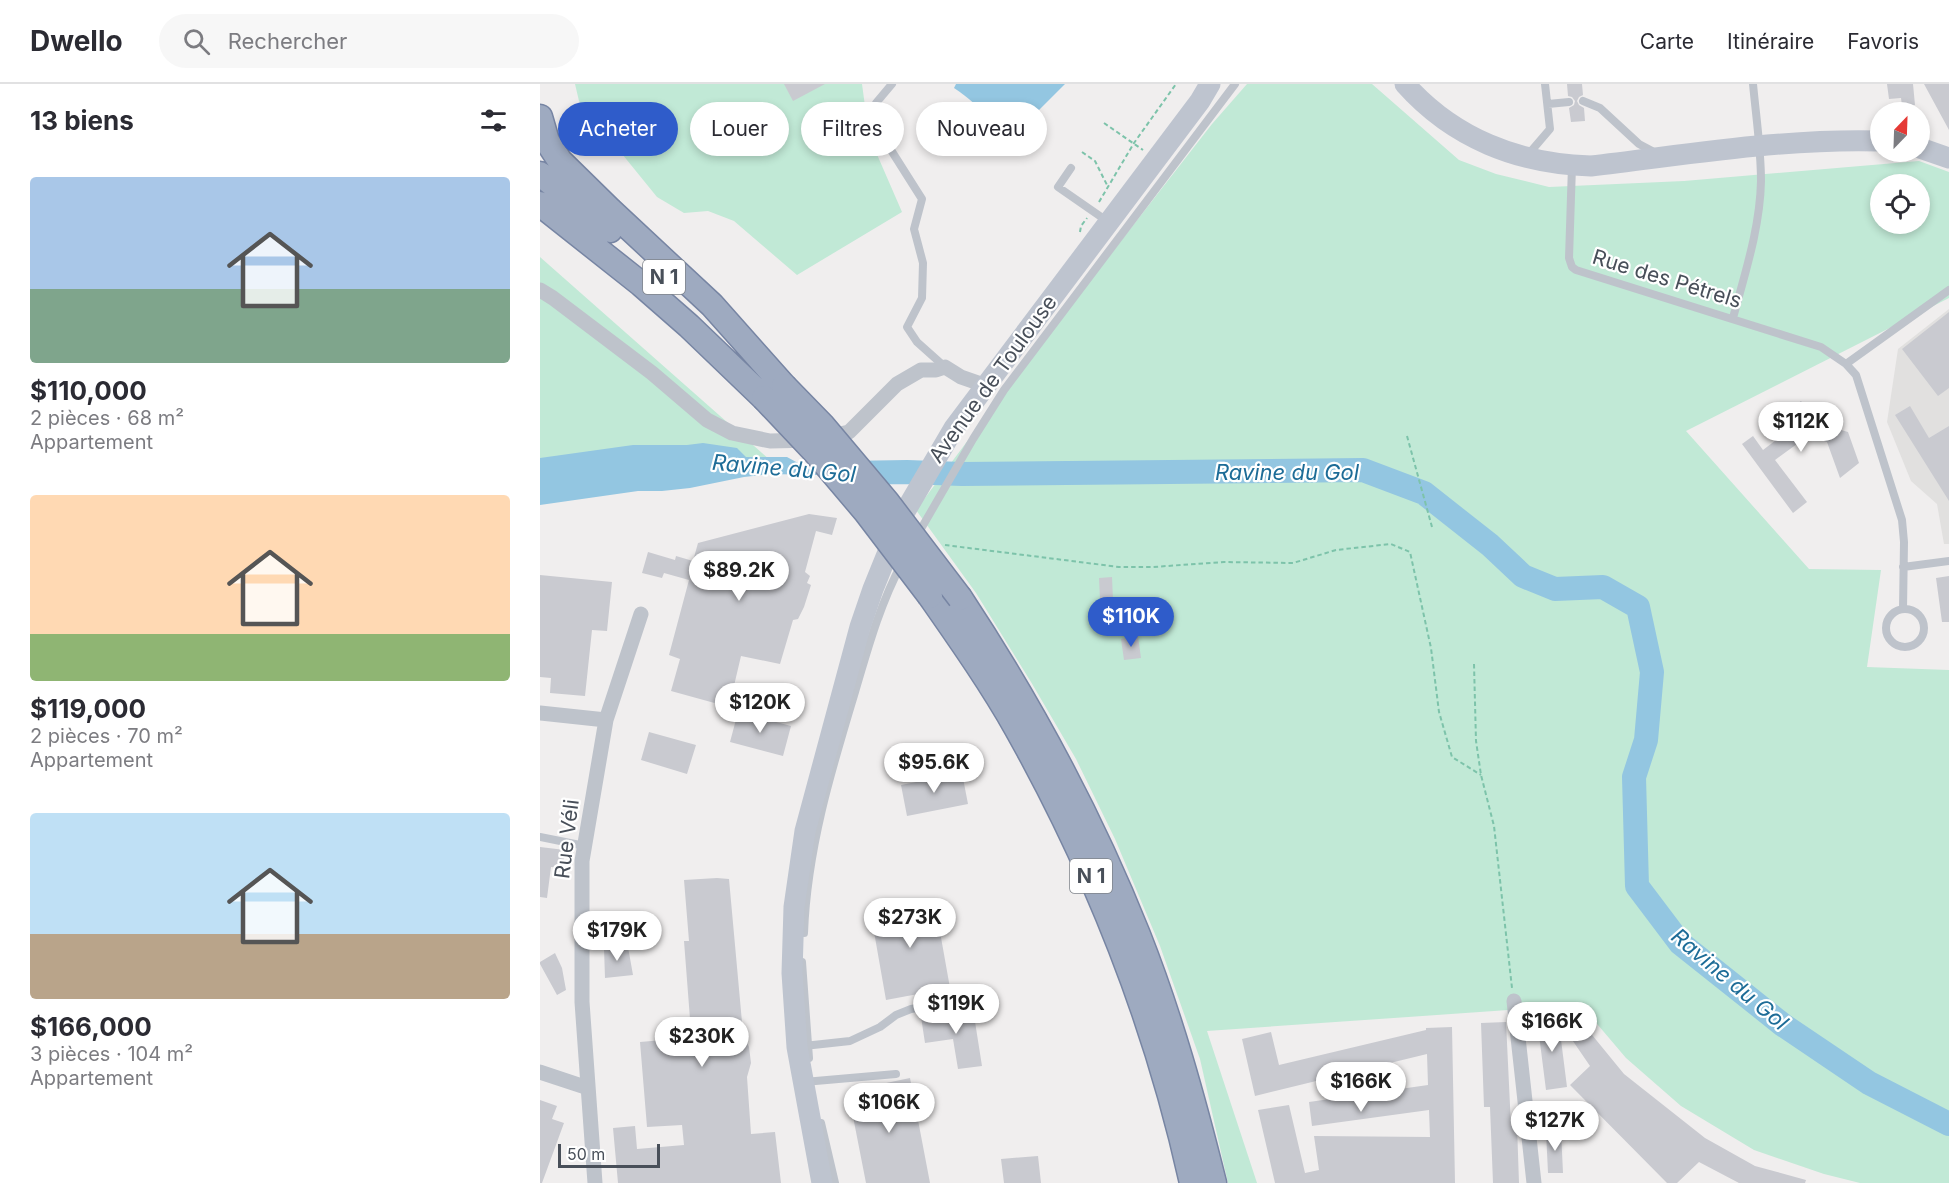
<!DOCTYPE html>
<html lang="fr">
<meta charset="utf-8">
<style>
:root{--surface:#fff;--page:#f7f7f7;--text:#2b2b33;--muted:#7c7c81;--line:#e1e1e2;--accent:#2f5cca}
body{margin:0;font-family:Inter,sans-serif;background:var(--page);color:var(--text);height:100vh;display:flex;flex-direction:column;font-size:22px;white-space:nowrap}
*{box-sizing:border-box;margin:0}
p{font-size:20px;color:var(--muted)}
.icon{flex:none;width:33px;height:33px;fill:none;stroke:currentColor;stroke-width:2;stroke-linecap:round;stroke-linejoin:round}
.map{position:relative;flex:1;overflow:hidden}
.drawer{display:flex;flex-direction:column;background:var(--surface);width:540px}
.drawer>*{flex:none}
.hud{position:absolute;left:18px;top:18px;width:570px;height:54px;display:flex;gap:12px}
.needle{width:39px;rotate:23deg}
.fabs{position:absolute;left:1330px;top:18px;display:grid;gap:12px}
.fabs a{display:grid;place-items:center;width:60px;height:60px;border-radius:50%;background:var(--surface);box-shadow:0 3px 9px #0003;font-size:30px}
.scale{position:absolute;left:18px;bottom:15px;width:102px;box-sizing:border-box;padding-left:6px;border:3px solid #484f59;border-top:0;font-size:16px;line-height:21px;white-space:nowrap;color:#484f59;-webkit-text-stroke:4px #fff;paint-order:stroke}
.price{position:absolute;translate:-50% -51px;padding:0 14px;border-radius:21px;background:#fff;color:#222;font-size:20px;line-height:39px;filter:drop-shadow(0 2px 3px #0008)}
.price::after{content:'';position:absolute;left:50%;top:36px;width:18px;height:14px;margin-left:-9px;background:inherit;clip-path:polygon(0 0,100% 0,50% 100%)}
.price.on{background:var(--accent);color:#fff}
ul{padding:0;list-style:none}
li{display:grid;align-content:center;gap:12px;height:318px;padding:0 30px}
li span{display:grid;place-items:center;height:186px;border-radius:6px;color:#555}
li>.icon{margin-inline-start:auto}
span .icon{width:108px;height:108px;fill:#fffc;stroke-width:1}
li b{font-size:26px}
h2{display:flex;justify-content:space-between;align-items:center;height:72px;padding:0 30px;font-size:26px}
.chip{padding:0 21px;border-radius:27px;background:var(--surface);box-shadow:0 3px 9px #0003;font-size:21px;line-height:54px}
.chip.on{background:var(--accent);color:#fff}
header{display:flex;align-items:center;gap:36px;box-sizing:border-box;height:84px;padding:0 30px;background:var(--surface);border-bottom:2px solid var(--line)}
header strong{font-size:28px}
nav{display:flex;gap:33px;margin-inline-start:auto;font-size:21px}
.search{width:420px;height:54px;background:var(--page);display:flex;align-items:center;gap:15px;box-sizing:border-box;padding:0 21px;border-radius:33px;color:var(--muted);font-size:22px}
main{display:flex;flex:1;min-height:0}
.map>svg:first-child{display:block}
.education{fill:#e1e0df}
.green{fill:#c1e9d6;fill-rule:evenodd}
.water{fill:#93c6e1}
.lines{fill:none;stroke-linecap:round;stroke-linejoin:round}
.river{stroke:#93c6e1;stroke-width:24}
.building{fill:#c9cad0}
.trunk-casing{stroke:#7785a3;stroke-width:27}
.path{stroke:#7dc3aa;stroke-width:2;stroke-dasharray:4.5 3;stroke-linecap:butt}
.service{stroke:#bec3cb;stroke-width:8}
.minor{stroke:#bec3cb;stroke-width:15}
.secondary{stroke:#bec4cf;stroke-width:21}
.trunk{stroke:#9eaac0;stroke-width:24}
.trunk-bridge-casing{stroke:#7785a3;stroke-width:27;stroke-linecap:butt}
.trunk-bridge{stroke:#9eaac0;stroke-width:24}
.labels{text-anchor:middle;stroke-width:4.5;stroke-linejoin:round;paint-order:stroke}
.shield{fill:#fff;stroke:#7f848b;stroke-width:1.5}
.shield-label{font-size:20px;font-weight:bold;fill:#484f59}
.street-label{font-size:21px;fill:#484f59;stroke:#fff}
.water-label{font-size:22px;font-style:italic;fill:#1d6c97;stroke:#fff}
</style>
<header>
<strong>Dwello</strong>
<div class="search"><svg class="icon" aria-label="search" viewBox="0 0 24 24"><circle cx="10" cy="10" r="6"/><path d="M15 15l6 6"/></svg>Rechercher</div>
<nav><a>Carte</a><a>Itinéraire</a><a>Favoris</a></nav>
</header>
<main>
<section class="drawer">
<h2>13 biens<svg class="icon" aria-label="filters" viewBox="0 0 24 24"><path d="M4 7h16M4 17h16"/><circle cx="9" cy="7" r="2"/><circle cx="15" cy="17" r="2"/></svg></h2>
<ul>
<li><span style="background:linear-gradient(#a9c7e8 60%,#7fa58c 0)"><svg class="icon" aria-label="home" viewBox="0 0 24 24"><path d="M3 11l9-7 9 7M6 9v11h12V9"/></svg></span><div><b>$110,000</b><p>2 pièces · 68 m²</p><p>Appartement</p></div></li>
<li><span style="background:linear-gradient(#ffd9b3 75%,#8fb573 0)"><svg class="icon" aria-label="home" viewBox="0 0 24 24"><path d="M3 11l9-7 9 7M6 9v11h12V9"/></svg></span><div><b>$119,000</b><p>2 pièces · 70 m²</p><p>Appartement</p></div></li>
<li><span style="background:linear-gradient(#bfe0f5 65%,#b9a48a 0)"><svg class="icon" aria-label="home" viewBox="0 0 24 24"><path d="M3 11l9-7 9 7M6 9v11h12V9"/></svg></span><div><b>$166,000</b><p>3 pièces · 104 m²</p><p>Appartement</p></div></li>
</ul>
</section>
<div class="map">
<svg width="1409" height="1099" viewBox="0 0 1409 1099">
<rect width="100%" height="100%" fill="#f0eeee"/>
<path class="education" d="M1409,225v235h-5l-7,-40 -26,-23 -24,-59 11,-73z"/>
<path class="green" d="M35,0h287l7,52 33,76 -105,63 -63,-54 -26,-10 -24,2 -27,-16 -78,-96z
M707,0h125l87,76 37,14 53,13 135,-6 235,-20 30,11v126l-263,133 123,138 72,1 -14,97 82,3v513h-89l-36,-9 -70,-24 -73,-44 -55,-48 -45,-53 -374,26 50,152h-29l-28,-124 -40,-113 -45,-107 -39,-80 -45,-77 -55,-89 -60,-83 102,-137 194,-249zM1341,100h39v40h-39z
M0,173l230,203 -230,2z"/>
<path class="water" d="M416,0h109l-26,26 -26,35c-10,-6 -15,-15 -23,-24 -10,-13 -22,-24 -36,-33z
M163,359l34,5 9,9h41l33,18 -50,-1 -26,3 -54,11 -28,3h-24l-98,14v-47l93,-13h54z"/>
<g class="lines">
<path class="river" d="M305,389l62,-1 55,2 401,-4 61,23 66,52 33,31 32,13 48,-2 35,20 14,65 -6,68 -12,37 3,109 43,57 103,82 86,58 80,41"/>
</g>
<path class="building" d="M244,0h41l-32,17z
M1027,0h15l1,11 -4,2 -2,4 2,4 5,3 1,13 -14,1 -2,-14 5,-3 1,-4 -3,-4 -4,-1z
M1347,0h26l2,21 -13,1 -1,-8 -12,1z
M1384,0h25v46z
M1409,228v76l-11,8 -36,-47z
M1261,317l16,22 31,9 11,31 -19,15 -13,-36 -19,-6 -33,24 32,42 -14,11 -51,-69 11,-8 10,14 35,-27 -9,-13z
M1370,322l19,32 20,-12v75l-54,-86z
M269,430l28,4 -5,17 -16,-4 -11,41 5,4 -3,7 4,2 -7,22 -6,12 -5,1 -13,44 -39,-8 -12,51 -58,-16 9,-32 -11,-4 20,-75 -25,-7 -2,5 -20,-5 6,-21 27,8 1,-4 17,5 5,-18z
M0,491l72,7 -5,49 -15,-1 -7,66 -35,-3 1,-15 -11,-1z
M1409,492v46h-7l-6,-44z
M572,493l1,23h-13l-1,-22z
M598,552l3,22 -17,2 -3,-21z
M198,628l53,14 -8,30 -53,-14z
M109,648l47,13 -9,29 -46,-14z
M422,689l6,31 -61,12 -6,-31z
M0,763l25,3 -2,18 -12,-1 -4,31 -7,-1z
M177,794l12,1 14,154 6,14 2,16 -4,14 4,57 24,-2 6,51h-163l-5,-55 22,-2 2,23 47,-4 -2,-20 -35,2 -7,-85 23,-2v-6l28,-2 -7,-91h5l-5,-61z
M394,814l16,90 -64,12 -16,-91z
M88,863l5,28 -28,3 -1,-30z
M15,869l7,15 4,22 -9,5 -17,-31v-2z
M433,925l9,57 -24,3 -5,-30 -28,4 -4,-26z
M1018,932l9,71 -21,3 -9,-71z
M1039,935l45,55 81,64 50,28 51,14 -1,3h-66l-40,-21 -22,21h-10l-97,-98 20,-19 -26,-38z
M966,938l5,104 6,-1 2,58h-26l-3,-76h-6l-3,-84z
M912,943l3,156h-180l-17,-73 31,-5 16,68 14,-3 -5,-34 116,1 -1,-27 -117,16 -3,-24 119,-17 -1,-31 -172,42 -13,-57 29,-7 8,33 147,-35v-2z
M370,994l20,105h-64l-18,-92z
M0,1016l17,6 -5,13 12,4 -22,60h-2z
M1021,1046l2,43h-15l-2,-42z
M498,1072l3,27h-37l-3,-24z"/>
<g class="lines">
<g class="trunk-casing">
<path id="trunk" d="M0,33l7,24 13,20 50,49 102,95 72,81
M0,90l70,56
M0,120l101,80 48,42 75,72
M390,512c30,43 61,87 87,133 80,143 140,295 175,454
M420,514c70,106 131,219 178,337 32,81 55,164 76,248"/>
</g>
<path class="path" d="M564,39l39,27
M542,68l13,9 13,26
M559,118l35,-59 42,-59
M540,148l1,-6 6,-8
M867,352l25,91
M405,461l174,22h34l71,-5 69,1 43,-13 55,-6 19,8 21,96 8,64 13,45 29,18
M934,580l2,77 5,34 13,51 18,162"/>
<path class="service" d="M352,0l-16,19 1,25 45,71 -8,30 9,34 -1,35 -15,29 10,15 28,25
M1043,17l17,7 39,36 15,8
M1008,20l21,-2
M987,72l23,-27 -5,-45
M1032,82l-3,92 3,9 4,3 245,77 25,17 10,11 46,145 2,22 -1,67
M531,84l-13,19 49,34
M1193,234c12,-45 27,-90 28,-137 0,-32 -5,-65 -8,-97
M1306,280l103,-74
M378,450l55,-95 31,-49 231,-306
M1363,483l46,-6
M1346 544a19 19 0 1 1 38 0a19 19 0 1 1-38 0Z
M0,753l45,9
M264,849c3,-83 27,-162 51,-241 13,-44 25,-88 47,-129
M262,878l7,96
M264,962l46,-5 30,-14 16,-12 15,-6 53,-9
M264,998l92,-8
M281,1039l14,60"/>
<path class="minor" d="M0,206l13,8 99,75 55,47 25,13 38,8 44,-1 35,-8 48,-48 24,-14h15l9,-3 16,10 23,8
M0,629l66,7
M974,917l20,182
M0,988l48,16
M55,1099l-13,-181v-141l24,-141 35,-106"/>
<path class="secondary" d="M865,0c48,54 113,80 186,82 95,-11 193,-28 290,-25
M1380,64l29,10
M282,1099l-25,-136 -5,-74 2,-66 11,-76 55,-204 13,-38 30,-74 51,-87 246,-327 10,-17"/>
<use href="#trunk" class="trunk"/>
<g class="trunk-bridge-casing">
<path id="trunk-bridge" d="M244,302l39,40 64,76 73,96
M224,314l52,55 50,59 64,84"/>
</g>
<use href="#trunk-bridge" class="trunk-bridge"/>
</g>
<g class="labels">
<g class="shield">
<rect x="103" y="176" width="42" height="34" rx="4.5"/>
<rect x="530" y="775" width="42" height="34" rx="4.5"/>
</g>
<g class="shield-label">
<text x="124" y="200">N 1</text>
<text x="551" y="799">N 1</text>
</g>
<g class="street-label">
<text transform="translate(1127 195) rotate(17)" y="7">Rue des Pétrels</text>
<text transform="translate(453 295) rotate(-54)" y="7">Avenue de Toulouse</text>
<text transform="translate(27 755) rotate(-83)" y="7">Rue Véli</text>
</g>
<g class="water-label">
<text transform="translate(244 384) rotate(5)" y="8">Ravine du Gol</text>
<text x="747" y="396">Ravine du Gol</text>
<text transform="translate(1190 895) rotate(40)" y="8">Ravine du Gol</text>
</g>
</g>
</svg>
<div class="fabs">
<a><svg class="needle" viewBox="-14 -14 28 28"><path d="M0-13l5 13h-10z" fill="#e53935"/><path d="M0 13l5-13h-10z" fill="#7c7c81"/></svg></a>
<a><svg class="icon" aria-label="locate" viewBox="0 0 24 24"><circle cx="12" cy="12" r="6"/><path d="M12 2v4M12 18v4M2 12h4M18 12h4"/></svg></a>
</div>
<div class="scale">50 m</div>
<b class="price" style="left:1261px;top:369px">$112K</b>
<b class="price" style="left:199px;top:518px">$89.2K</b>
<b class="price on" style="left:591px;top:564px">$110K</b>
<b class="price" style="left:220px;top:650px">$120K</b>
<b class="price" style="left:394px;top:710px">$95.6K</b>
<b class="price" style="left:370px;top:865px">$273K</b>
<b class="price" style="left:77px;top:878px">$179K</b>
<b class="price" style="left:416px;top:951px">$119K</b>
<b class="price" style="left:1012px;top:969px">$166K</b>
<b class="price" style="left:162px;top:984px">$230K</b>
<b class="price" style="left:821px;top:1029px">$166K</b>
<b class="price" style="left:349px;top:1050px">$106K</b>
<b class="price" style="left:1015px;top:1068px">$127K</b>
<div class="hud">
<a class="chip on">Acheter</a>
<a class="chip">Louer</a>
<a class="chip">Filtres</a>
<a class="chip">Nouveau</a>
</div>
</div>
</main>
